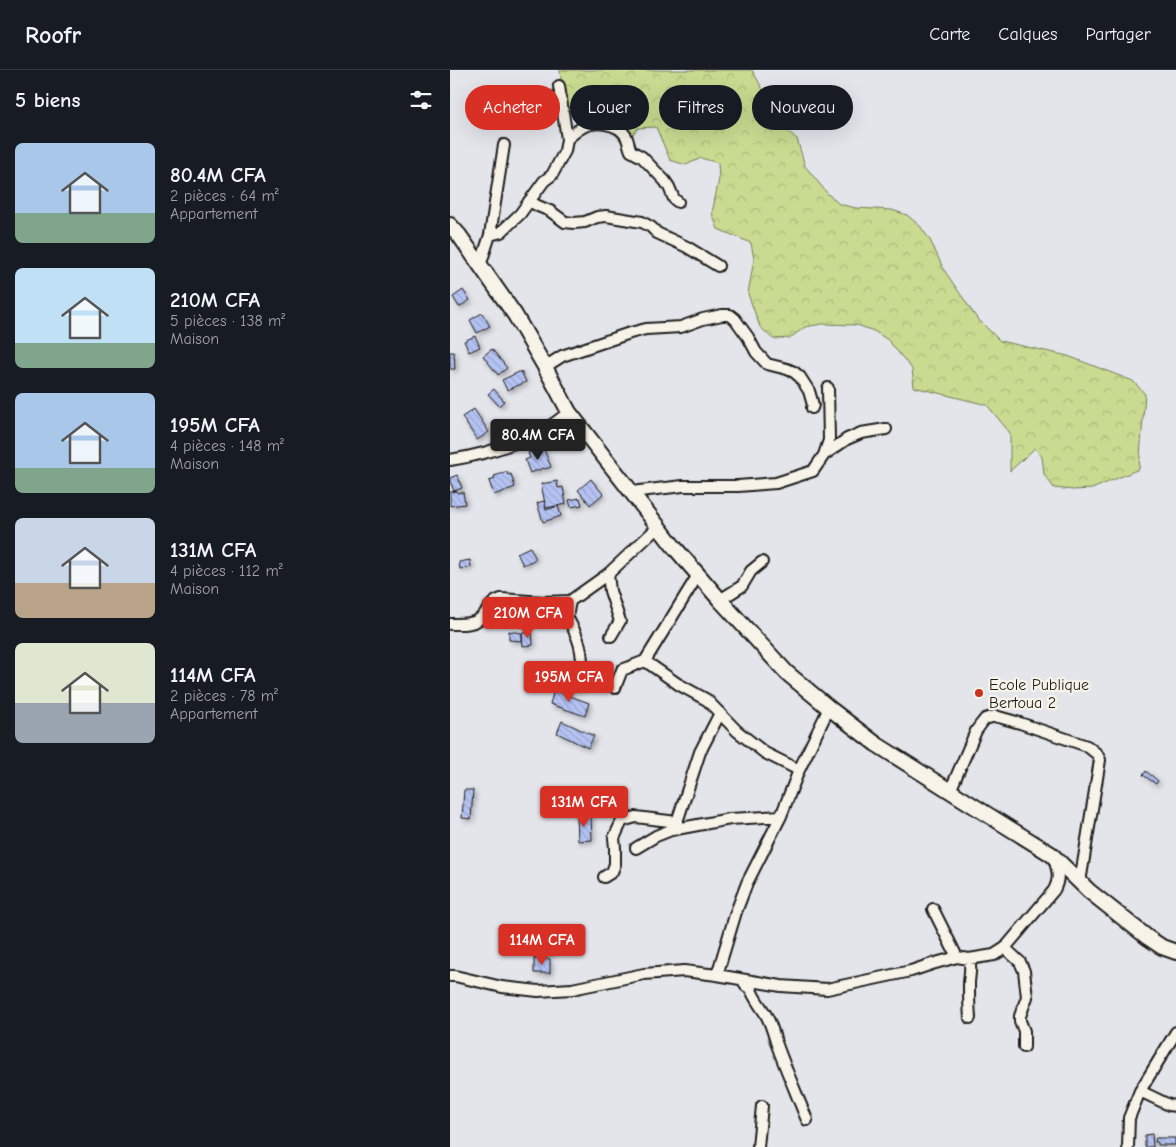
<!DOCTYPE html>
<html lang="fr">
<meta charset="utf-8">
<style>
:root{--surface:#171b24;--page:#20242c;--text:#f1f3f6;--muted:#9ea1a6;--line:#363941;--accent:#d93025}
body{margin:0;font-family:"Comic Neue",sans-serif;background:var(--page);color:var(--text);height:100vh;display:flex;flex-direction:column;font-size:19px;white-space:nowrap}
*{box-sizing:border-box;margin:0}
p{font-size:16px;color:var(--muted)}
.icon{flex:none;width:28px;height:28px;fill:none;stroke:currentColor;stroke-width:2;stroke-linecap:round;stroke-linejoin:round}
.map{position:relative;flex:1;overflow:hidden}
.side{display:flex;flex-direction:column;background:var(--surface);width:450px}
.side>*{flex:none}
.hud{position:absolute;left:15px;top:15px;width:475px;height:45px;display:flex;gap:10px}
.price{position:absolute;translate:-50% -42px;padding:0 11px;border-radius:5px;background:var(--accent);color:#fff;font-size:16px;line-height:32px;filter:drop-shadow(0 1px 2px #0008)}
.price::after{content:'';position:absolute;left:50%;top:30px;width:15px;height:11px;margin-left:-8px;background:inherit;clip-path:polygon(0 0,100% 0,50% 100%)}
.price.on{background:#222;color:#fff}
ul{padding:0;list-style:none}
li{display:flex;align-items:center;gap:15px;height:125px;padding:0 15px}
li span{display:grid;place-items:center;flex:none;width:140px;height:100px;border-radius:8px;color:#555}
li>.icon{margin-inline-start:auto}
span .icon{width:60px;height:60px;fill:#fffc;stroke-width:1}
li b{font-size:21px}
h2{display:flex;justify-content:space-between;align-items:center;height:60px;padding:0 15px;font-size:21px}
.pill{padding:0 18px;border-radius:22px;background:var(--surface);box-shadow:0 5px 20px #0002;font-size:18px;line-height:45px}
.pill.on{background:var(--accent);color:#fff}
header{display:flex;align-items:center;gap:30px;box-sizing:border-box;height:70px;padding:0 25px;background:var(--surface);border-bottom:1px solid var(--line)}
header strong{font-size:24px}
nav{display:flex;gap:28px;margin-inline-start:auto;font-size:18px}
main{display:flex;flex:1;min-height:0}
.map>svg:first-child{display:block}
.forest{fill:url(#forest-crowns);stroke:#727c56}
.building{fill:url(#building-back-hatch);stroke:#1c1c1c;filter:url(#shadow)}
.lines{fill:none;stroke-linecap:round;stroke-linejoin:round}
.street-casing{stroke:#1c1c1c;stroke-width:14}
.secondary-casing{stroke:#1c1c1c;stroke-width:18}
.street{stroke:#f7f3e8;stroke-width:10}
.secondary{stroke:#f7f3e8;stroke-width:14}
.poi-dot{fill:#c8321e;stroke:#f7f3e8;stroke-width:2}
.labels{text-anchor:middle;stroke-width:4.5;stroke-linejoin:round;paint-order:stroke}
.poi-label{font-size:16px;fill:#1c1c1c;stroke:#f7f3e8;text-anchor:start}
</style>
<header>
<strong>Roofr</strong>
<nav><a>Carte</a><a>Calques</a><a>Partager</a></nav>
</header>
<main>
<section class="side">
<h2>5 biens<svg class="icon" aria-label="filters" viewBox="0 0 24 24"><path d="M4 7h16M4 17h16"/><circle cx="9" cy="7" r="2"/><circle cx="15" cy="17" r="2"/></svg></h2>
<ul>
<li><span style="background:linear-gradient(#a9c7e8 70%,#7fa58c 0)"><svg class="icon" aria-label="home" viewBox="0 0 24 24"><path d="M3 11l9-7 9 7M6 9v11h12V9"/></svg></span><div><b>80.4M CFA</b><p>2 pièces · 64 m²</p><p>Appartement</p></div></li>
<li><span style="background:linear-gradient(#bfe0f5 75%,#7fa58c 0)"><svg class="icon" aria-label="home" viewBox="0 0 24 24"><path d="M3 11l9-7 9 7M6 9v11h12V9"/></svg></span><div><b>210M CFA</b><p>5 pièces · 138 m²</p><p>Maison</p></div></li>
<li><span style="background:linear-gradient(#a9c7e8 75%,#7fa58c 0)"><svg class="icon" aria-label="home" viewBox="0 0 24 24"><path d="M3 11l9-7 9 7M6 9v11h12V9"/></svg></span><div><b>195M CFA</b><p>4 pièces · 148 m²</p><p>Maison</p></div></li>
<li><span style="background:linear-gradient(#c9d6e8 65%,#b9a48a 0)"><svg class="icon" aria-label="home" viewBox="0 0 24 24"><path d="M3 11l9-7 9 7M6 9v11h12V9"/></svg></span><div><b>131M CFA</b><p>4 pièces · 112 m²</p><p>Maison</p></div></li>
<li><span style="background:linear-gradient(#dfe7d0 60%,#9aa5b1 0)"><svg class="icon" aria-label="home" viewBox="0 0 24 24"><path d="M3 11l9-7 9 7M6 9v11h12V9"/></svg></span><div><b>114M CFA</b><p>2 pièces · 78 m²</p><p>Appartement</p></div></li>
</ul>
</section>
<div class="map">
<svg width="726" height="1077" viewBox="0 0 726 1077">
<defs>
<pattern id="forest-crowns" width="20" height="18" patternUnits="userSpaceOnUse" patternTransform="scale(1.25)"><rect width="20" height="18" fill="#c8db90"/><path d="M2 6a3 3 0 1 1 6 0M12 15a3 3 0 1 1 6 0" fill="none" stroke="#abbb7c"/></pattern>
<pattern id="building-back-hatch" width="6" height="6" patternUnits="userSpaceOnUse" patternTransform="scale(1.25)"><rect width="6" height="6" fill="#b5c3f3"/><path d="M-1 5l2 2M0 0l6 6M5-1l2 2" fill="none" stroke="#9ba7d0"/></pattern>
<filter id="shadow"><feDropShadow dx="2.5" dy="2.5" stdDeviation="2.5" flood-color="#0004"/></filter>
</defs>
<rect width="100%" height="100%" fill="#e3e5eb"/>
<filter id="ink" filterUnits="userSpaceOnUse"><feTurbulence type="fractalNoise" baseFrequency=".02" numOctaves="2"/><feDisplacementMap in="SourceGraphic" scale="10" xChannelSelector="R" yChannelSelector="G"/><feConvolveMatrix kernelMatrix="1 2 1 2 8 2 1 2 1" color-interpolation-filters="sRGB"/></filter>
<g filter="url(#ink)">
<path class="forest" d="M110,0h192l14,25 7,17 10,15 14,12 8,27 22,27 12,11 17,4 36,2 15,5 13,11 10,14 14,30 32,47 24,24 68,15 65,25 12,13 -6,75 -47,20 -19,1 -19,-2 -10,-14 -2,-17 -7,-9 -25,23v-38l-23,-28 -73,-18 -2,-18 -24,-29 -14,-9 -17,-6 -35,-1 -17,3 -15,11 -17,1 -13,-12 -12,-33 6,-35 -3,-16 -33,-14 -6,-16 7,-34 -1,-16 -17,-5 -15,7 -16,-5 -14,-33 -18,1 -14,17 -11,-14 -14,-11 -35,-16z"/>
<path class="building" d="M13,220l7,10 -11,7 -6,-10z
M32,243l8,13 -13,7 -7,-13z
M25,266l5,11 -11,5 -5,-11z
M42,279l15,19 -9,7 -15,-19z
M0,282h4l1,17h-5z
M71,301l5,11 -19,8 -5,-10z
M44,319l10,12 -5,5 -11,-12z
M24,339l15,23 -12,8 -15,-23z
M74,350l8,18 -15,6 -7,-19z
M60,363l5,12 -11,4 -5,-12z
M93,377l8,20 -6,2 -1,-1 -14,5 -5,-13 5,-2 -2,-5z
M57,402l1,3 3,-1 4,13 -21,8 -5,-14 6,-2 -1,-3z
M7,405l5,13 -8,3 -4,-10v-3z
M141,409l12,15 -13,11 -12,-15z
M107,411l1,7 5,-1 3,17 -20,4 -5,-24z
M7,421v2l6,-1 2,12 -15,2v-14z
M130,428l2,7 -11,2 -2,-7z
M94,431l2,9 12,-4 3,10 -18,6 -6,-19z
M80,477l6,12 -13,6 -6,-12z
M20,490l1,7 -11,2 -1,-7z
M59,561l13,2v8l-13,-1z
M82,562l1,13 -10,1 -1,-13z
M112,605h19v14h-19z
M104,620l35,13 -4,13 -35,-12z
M112,651l32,15 -6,12 -31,-15z
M696,701l12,10 -2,3 -13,-9z
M14,720h9l-2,29 -9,-1z
M141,745l1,25 -14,1 -1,-25z
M100,877l2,7 -18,3 -1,-7z
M84,889h16v14h-16z
M702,1064l1,13h-8v-12z
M706,1068h19v7h-17v-3h-3z"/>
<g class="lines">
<g class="street-casing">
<path id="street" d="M117,69c5,-4 10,-9 16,-12 12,-7 35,-4 43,9 2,4 3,11 5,15l11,6 23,24 4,6 5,12 4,3
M79,131l9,5 12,5 15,11 9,1 11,-1 12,-5 9,-1 36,6 9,5 6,6 30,14 31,19
M40,165l11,-3 19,-18 24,-33 8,-6 13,-24 2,-12 -8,-53
M30,196l10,-31 14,-90
M95,297l17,-11 68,-23 16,-4 35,-2 22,-8 19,-4h8l5,4 13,18 8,15 11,12 20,5 7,3 6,5 9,14 4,14 -1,3
M374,385l5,-15 -1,-52
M0,390c32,-5 64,-15 93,-30 9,-4 18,-12 26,-18
M181,422l52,-6h55l38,-3 37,-12 11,-16 23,-16 14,-6 25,-4
M158,504l2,17 10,30 -9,15
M270,530l22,-14 9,-15 11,-9
M120,531l-3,16c9,16 15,28 15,47
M0,554c9,0 20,1 28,-4 10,-6 10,-17 23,-21l42,3 27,-1 38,-27 50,-47
M195,591l33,23 29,16 30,31 28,22 34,17
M165,618l7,-18 23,-9 53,-86
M500,721l26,-60 5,-7 4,-5 10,-3 25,7 67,23 10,8 3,6 -20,122
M186,778l20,-12 15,-6 59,-11 51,-3
M154,807l8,-5 3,-8v-16l-1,-10 8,-17 14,-4 41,5 23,-70 20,-39
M483,839l24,48
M555,878l15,14 4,9 3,26 -7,19v5l4,10v16
M519,889c3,10 0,16 0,25 0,12 0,23 1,34
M267,905l19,-63 11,-29 34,-67 18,-46 30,-62
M0,906h5l47,11 36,4 34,-2 72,-15 40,-3 33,4 64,11 46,3 84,-18 21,-7 25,-7 12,2 25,-4 11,-7 49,-58c6,-11 4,-19 0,-31
M293,910l3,6 5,3c3,11 13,20 17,30 4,8 6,17 9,26 9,25 20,50 30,75
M690,1021l29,14 7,1
M308,1077l4,-41
M678,1077l1,-29 11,-27 36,-59"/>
</g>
<g class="secondary-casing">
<path id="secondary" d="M0,155l9,10 56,80 30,52 24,45 106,136 45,52 67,73 42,35 47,36 109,69 66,41 38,37 58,46 15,10 14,5"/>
</g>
<use href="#street" class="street"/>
<use href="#secondary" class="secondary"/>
</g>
</g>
<circle class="poi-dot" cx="529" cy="623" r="5"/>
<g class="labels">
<g class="poi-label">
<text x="539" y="620">Ecole Publique<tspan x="539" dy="18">Bertoua 2</tspan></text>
</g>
</g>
</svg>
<b class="price on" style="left:88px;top:391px">80.4M CFA</b>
<b class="price" style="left:78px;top:569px">210M CFA</b>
<b class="price" style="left:119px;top:633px">195M CFA</b>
<b class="price" style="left:134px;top:758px">131M CFA</b>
<b class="price" style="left:92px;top:896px">114M CFA</b>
<div class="hud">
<a class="pill on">Acheter</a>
<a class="pill">Louer</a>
<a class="pill">Filtres</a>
<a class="pill">Nouveau</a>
</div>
</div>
</main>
